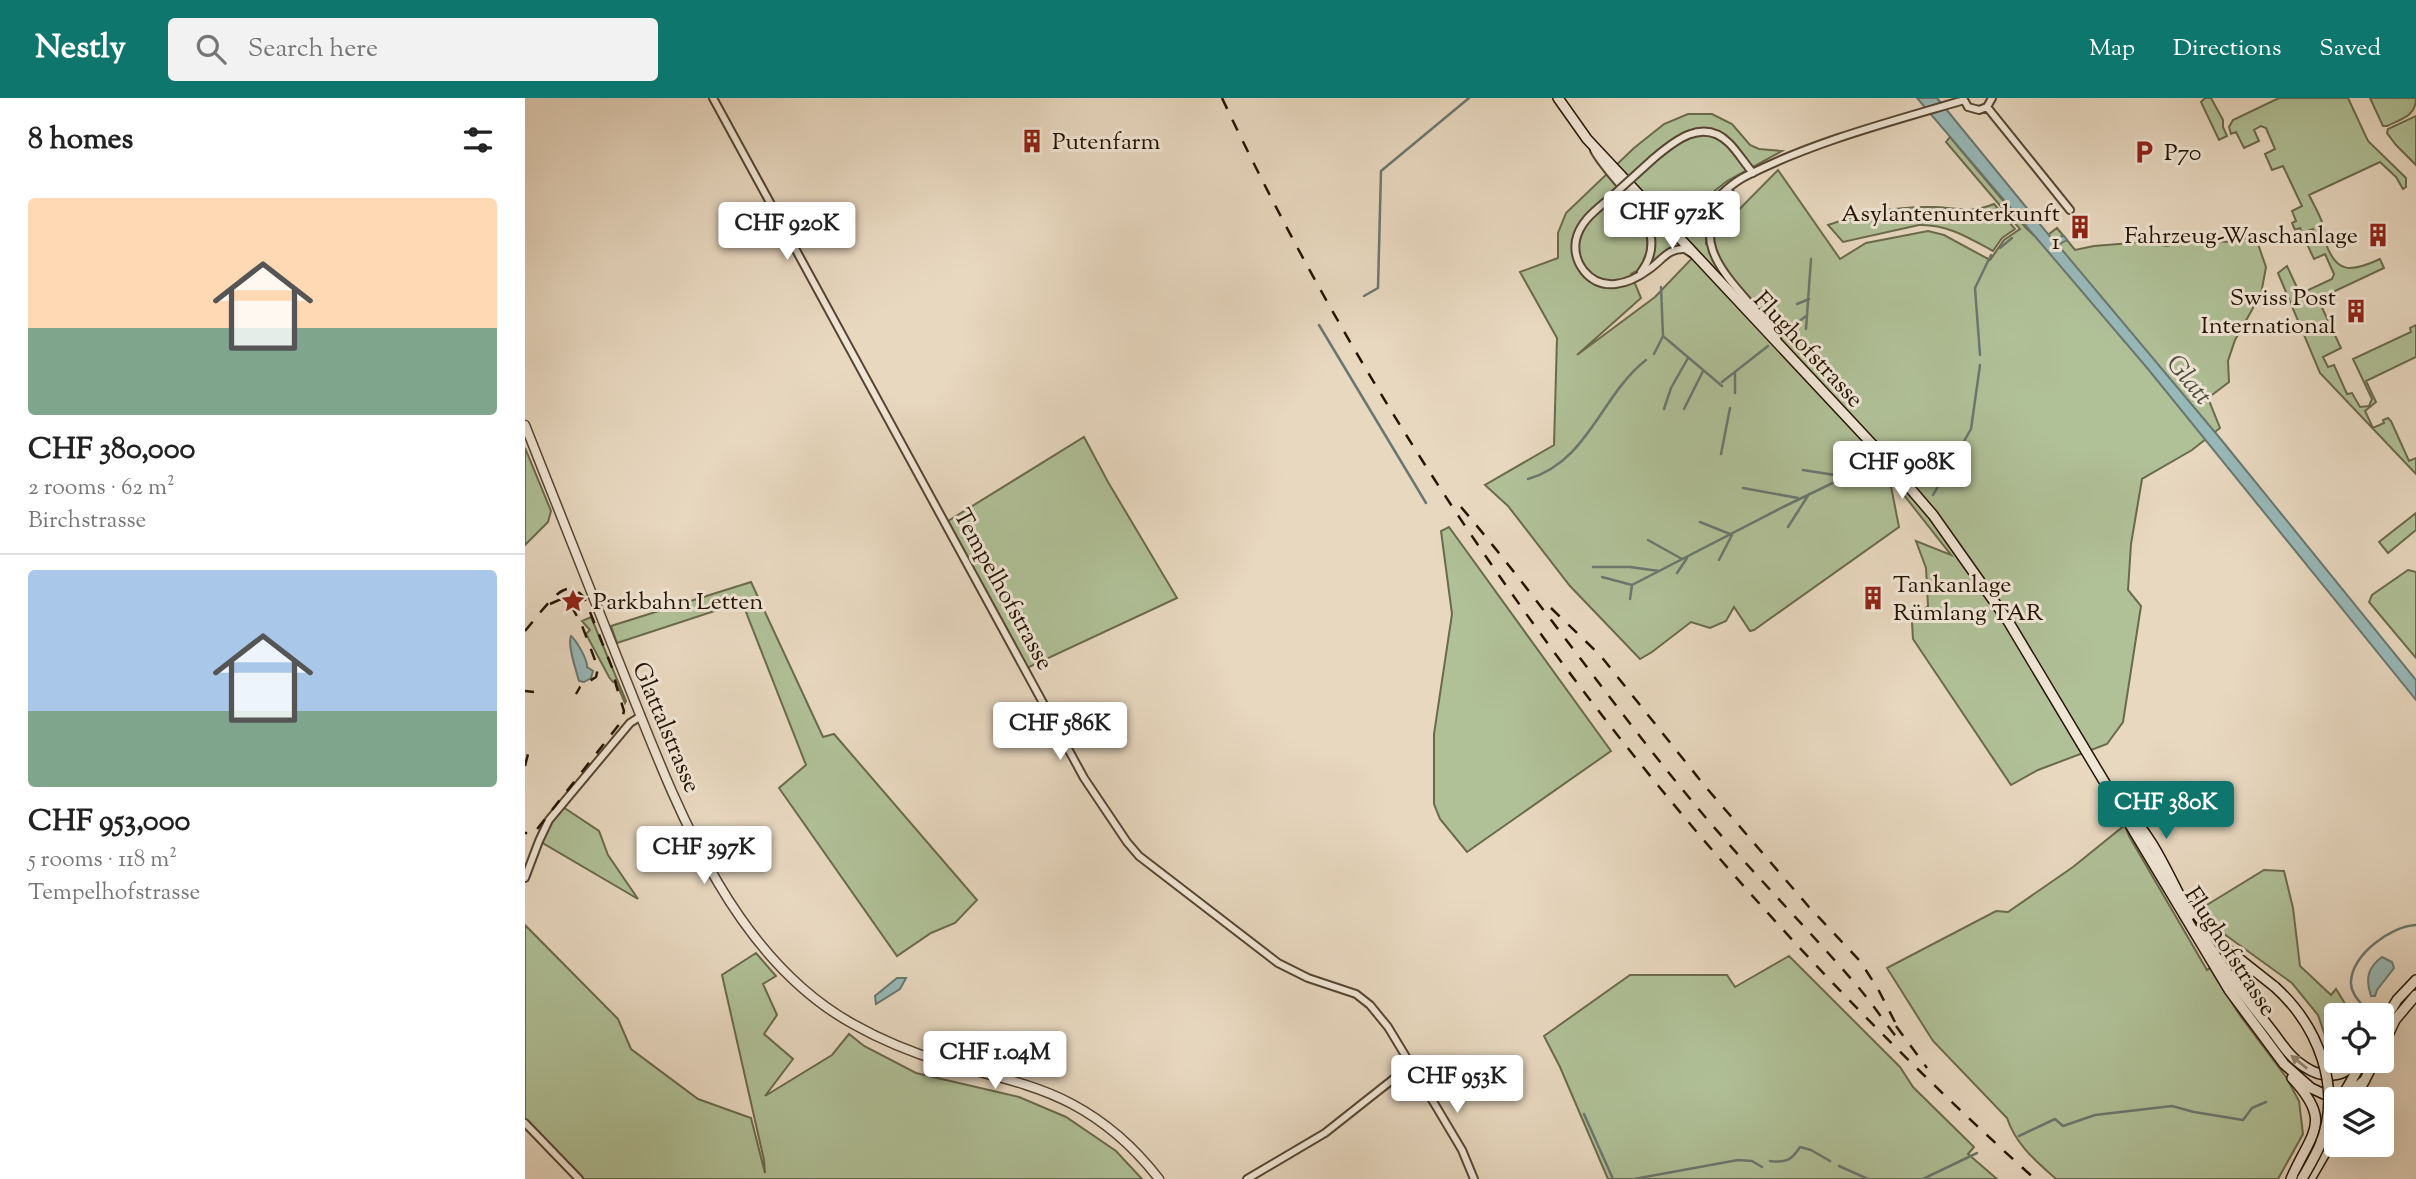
<!DOCTYPE html>
<meta charset="utf-8">
<style>
:root{--surface:#fff;--page:#f2f2f2;--text:#222;--muted:#767676;--line:#e0e0e0;--accent:#0f766e}
body{margin:0;font-family:"Sorts Mill Goudy",serif;background:var(--page);color:var(--text);height:100vh;display:flex;flex-direction:column;font-size:26px;white-space:nowrap}
*{box-sizing:border-box;margin:0}
p{font-size:23px;color:var(--muted)}
.icon{flex:none;width:38px;height:38px;fill:none;stroke:currentColor;stroke-width:2;stroke-linecap:round;stroke-linejoin:round}
.map{position:relative;flex:1;overflow:hidden}
.drawer{display:flex;flex-direction:column;background:var(--surface);width:525px}
.drawer>*{flex:none}
.controls{position:absolute;left:1799px;top:905px;display:grid;gap:14px}
.controls a{display:grid;place-items:center;width:70px;height:70px;border-radius:7px;background:var(--surface);box-shadow:0 7px 28px #0002;font-size:35px}
.price{position:absolute;translate:-50% -60px;padding:0 16px;border-radius:7px;background:#fff;color:#222;font-size:23px;line-height:46px;filter:drop-shadow(0 2px 4px #0008)}
.price::after{content:'';position:absolute;left:50%;top:42px;width:21px;height:16px;margin-left:-10px;background:inherit;clip-path:polygon(0 0,100% 0,50% 100%)}
.price.selected{background:var(--accent);color:#fff}
ul{padding:0;list-style:none}
li{display:grid;align-content:center;gap:14px;height:371px;padding:0 28px}
li+li{border-top:2px solid var(--line)}
li span{display:grid;place-items:center;height:217px;border-radius:7px;color:#555}
li>.icon{margin-inline-start:auto}
span .icon{width:126px;height:126px;fill:#fffc;stroke-width:1}
li b{font-size:30px}
h2{display:flex;justify-content:space-between;align-items:center;height:84px;padding:0 28px;font-size:30px}
header{display:flex;align-items:center;gap:42px;box-sizing:border-box;height:98px;padding:0 35px;background:var(--accent);color:#fff}
header strong{font-size:33px}
nav{display:flex;gap:38px;margin-inline-start:auto;font-size:24px}
.search{width:490px;height:63px;background:var(--page);display:flex;align-items:center;gap:18px;box-sizing:border-box;padding:0 24px;border-radius:7px;color:var(--muted);font-size:26px}
main{display:flex;flex:1;min-height:0}
.map>svg:first-child{display:block}
.green{fill:#b0c097;stroke:#6a6a4c;stroke-width:2;fill-rule:evenodd}
.water{fill:#98b9b9;stroke:#6a7770;stroke-width:2}
.lines{fill:none;stroke-linecap:round;stroke-linejoin:round}
.stream{stroke:#6a7770;stroke-width:2.5}
.minor-casing{stroke:#564532;stroke-width:10}
.tertiary-casing{stroke:#564532;stroke-width:11}
.secondary-casing{stroke:#251402;stroke-width:12}
.minor{stroke:#f0e6d6;stroke-width:6}
.tertiary{stroke:#f0e6d6;stroke-width:8}
.secondary{stroke:#f0e6d6;stroke-width:9}
.rail{stroke:#251402;stroke-width:2.5;stroke-dasharray:12 12;stroke-linecap:butt}
.minor-bridge-casing{stroke:#564532;stroke-width:10;stroke-linecap:butt}
.secondary-bridge-casing{stroke:#251402;stroke-width:12;stroke-linecap:butt}
.minor-bridge{stroke:#f0e6d6;stroke-width:6}
.secondary-bridge{stroke:#f0e6d6;stroke-width:9}
.oneway{fill:#958877}
.labels{text-anchor:middle;stroke-width:6;stroke-linejoin:round;paint-order:stroke}
.poi-label{font-size:24px;fill:#251402;stroke:#f0e6d6;text-anchor:start}
.street-label{font-size:24px;fill:#251402;stroke:#f0e6d6}
.water-label{font-size:26px;font-style:italic;fill:#4d4e42;stroke:#f0e6d6}
</style>
<header>
<strong>Nestly</strong>
<div class="search"><svg class="icon" aria-label="search" viewBox="0 0 24 24"><circle cx="10" cy="10" r="6"/><path d="M15 15l6 6"/></svg>Search here</div>
<nav><a>Map</a><a>Directions</a><a>Saved</a></nav>
</header>
<main>
<section class="drawer">
<h2>8 homes<svg class="icon" aria-label="filters" viewBox="0 0 24 24"><path d="M4 7h16M4 17h16"/><circle cx="9" cy="7" r="2"/><circle cx="15" cy="17" r="2"/></svg></h2>
<ul>
<li><span style="background:linear-gradient(#ffd9b3 60%,#7fa58c 0)"><svg class="icon" aria-label="home" viewBox="0 0 24 24"><path d="M3 11l9-7 9 7M6 9v11h12V9"/></svg></span><div><b>CHF 380,000</b><p>2 rooms · 62 m²</p><p>Birchstrasse</p></div></li>
<li><span style="background:linear-gradient(#a9c7e8 65%,#7fa58c 0)"><svg class="icon" aria-label="home" viewBox="0 0 24 24"><path d="M3 11l9-7 9 7M6 9v11h12V9"/></svg></span><div><b>CHF 953,000</b><p>5 rooms · 118 m²</p><p>Tempelhofstrasse</p></div></li>
</ul>
</section>
<div class="map">
<svg width="1891" height="1081" viewBox="0 0 1891 1081">
<rect width="100%" height="100%" fill="#e8d8c0"/>
<filter id="stains"><feTurbulence type="fractalNoise" baseFrequency=".00286" numOctaves="4"/><feColorMatrix values="0 0 0 0 .2 0 0 0 0 .09 0 0 0 0 .02 0 0 0 .5 -.17"/></filter>
<radialGradient id="worn" r=".72"><stop offset=".6" stop-color="#630" stop-opacity="0"/><stop offset="1" stop-color="#630" stop-opacity=".3"/></radialGradient>
<path class="green" d="M1680,0h6l12,22v7l4,9 -8,4 -18,-38z
M1754,0h69l20,43 38,37v9l-3,2 -7,-12 -16,-15 -71,33c5,10 11,20 14,30 2,5 1,10 2,16 11,34 27,31 55,18l4,9 -66,31 23,49 -18,9 5,10 6,-2 13,29 5,-1 8,14 9,-1 3,-7 -19,-40 58,-27 -1,-4 6,-3v32l-50,24 10,21 -11,9 8,17 11,-5 -1,-3 5,-2 3,3 18,40 7,-3v16l-96,-101 -42,-100 9,-7 13,28 32,-15 2,-5 -9,-20 -11,5 -8,-17 10,-5 -3,-8 -11,4 -2,-5 -5,2 -3,-7 4,-2 -4,-10 10,-5 -19,-40 -11,4 -7,-16 10,-5 -9,-21 -5,-2 -7,4 5,11 -15,7 -8,-16 -5,2 -2,-7 4,-7z
M1845,0h46c0,18 -14,21 -29,28h-4z
M1163,16h24l20,10 18,21 9,4 23,2 -55,30 -20,16 -1,46 72,-73 62,89 26,-16 62,-12 16,4 46,25 14,-20 16,-11 -74,-87 4,-5 76,91 14,13 17,-13 18,22 19,-4 49,-4 24,4 20,-6 45,2 3,-8 23,10 8,23 -5,27 -26,46 -7,21 1,21 -21,16 12,30 -28,22 -50,29 -11,65 -3,46 13,16 -18,116 -16,22 -69,26 -27,15 -98,-146 -1,-17 16,-16 -2,-38 -10,-27 35,14 -62,-79 10,51 -145,103 -4,1 -16,-24 -8,14 -16,7 -19,-6 -39,30 -12,7 -70,-73 -62,-80 -23,-21 69,-40 3,-107 -37,-66 38,-14v-25l8,-20 68,-65 30,-24zM1159,138l14,16 -43,45 -78,58 64,-57 -10,-24 21,-11z
M1891,18v49l-20,-20 -9,-12 1,-4z
M1469,106l21,25 -13,9 -9,13c-24,-13 -46,-27 -74,-26l-76,17 -15,-17c33,-12 72,-19 107,-18 25,1 34,7 59,-3z
M559,339l24,45 69,116 -150,70 -79,-147z
M0,350l26,63 -3,11 -23,23z
M1891,415v17l-28,23 -9,-11z
M924,429l162,224 -144,101 -27,-33 -6,-15v-70l18,-120 -11,-83z
M1883,472l8,2v86l-47,-56 3,-7z
M226,484l72,155 11,-3 143,166 -22,23 -24,10 -34,23 -118,-168 27,-23 -64,-163 -125,41 -6,-17z
M66,519l35,84 -1,2 -9,-21h-3l-4,-5 -23,-43 4,-4 -8,-9z
M38,709l36,24 9,24 30,44 -97,-57 5,-14z
M1600,727l4,11 78,134 3,-2 29,46 47,63 13,24 4,33 -25,45h-222c-20,-18 -40,-34 -49,-61l-74,-77 -46,-73 109,-57 12,1 65,-45z
M1739,772l20,1 9,37 7,58 31,29 5,-6 16,26h-16v37l-5,1 -13,-38 -26,-32 -72,-52 -18,-23z
M0,827l93,94 13,30 67,50 53,19 14,55 -1,-13 -42,-185 34,-22 20,23 -13,8 14,31 -13,19 29,25 -28,37 67,-41 17,-21 15,12 52,27 103,24 47,20 50,34 26,28h-561l-56,-55z
M1264,858l111,111 13,20 61,60 -6,7 29,25h-389l-48,-112 -16,-31 86,-61h97l8,12z"/>
<path class="water" d="M1392,0h20l115,141 12,-3 3,4 -9,5 161,192 197,243v20l-268,-331z
M46,538c5,4 17,24 16,31l6,4 -2,7 -7,4 -5,-1c-3,-11 -12,-37 -8,-45z
M1857,859l10,5 2,6 -17,22 -2,6h-4c-6,-17 -3,-29 11,-39z
M372,880h9l-6,11 -24,15 -1,-8z"/>
<g class="lines">
<path class="stream" d="M1475,150l12,-10
M839,198l14,-8 3,-117 88,-73
M1272,206l12,-5
M794,227l107,178
M1281,231l5,-70
M1259,235l22,-17
M1138,238l59,50
M1129,256l9,-18 -2,-49
M1455,257l-5,-67 16,-33
M1197,284l46,-36
M1210,295v-21
M1139,311l7,-21 17,-30
M1159,311l19,-38
M1196,356l9,-46
M1278,372l38,6
M1003,381c60,-17 73,-84 118,-119
M1218,390l55,10
M1408,397l38,-66 9,-64
M1175,424l30,12
M1263,429l21,-33
M1123,442l34,19
M1194,462l13,-25
M1068,469h37l29,4
M1152,475l10,-15
M1077,479l30,8 149,-77 91,-44
M1105,501l2,-14
M1838,913v-5c-6,-7 -13,-15 -12,-25 2,-27 40,-55 65,-56
M1806,971l5,-9
M1059,1016l29,65
M1494,1038l36,-17 8,7 32,-11 77,-9 22,6 49,8 9,-12 14,-6
M1245,1063c16,2 22,-1 30,-14l11,3 19,11
M1314,1068l29,13
M1109,1081l104,-19 14,1 10,6
M1398,1081l54,-26"/>
<g class="minor-casing">
<path id="minor" d="M188,0l371,680 43,64 12,14 139,107 30,15 48,16 14,11 18,22 49,81 25,42 12,29
M1438,0l5,9 11,3 8,-3 5,-9
M1462,9l83,103
M1069,52c20,37 82,76 47,122
M1128,61c21,-18 50,-42 76,-16 9,9 16,21 24,30
M1205,95c-56,55 19,99 47,145
M1085,100c-14,12 -30,23 -34,42 -2,11 1,22 8,31 18,22 45,13 64,-1 14,-9 19,-22 37,-21l6,4
M1145,128l14,2 5,-3c19,-15 35,-38 57,-49 69,-35 144,-54 218,-76
M0,780l14,-37 10,-21 81,-97 11,-7
M0,1025l54,56
M722,1081l78,-46 86,-68"/>
</g>
<g class="tertiary-casing">
<path id="tertiary" d="M0,327c31,79 63,158 94,237 52,128 106,291 234,362 30,17 60,29 93,39 42,12 87,20 126,41 34,18 63,44 87,75"/>
</g>
<g class="secondary-casing">
<path id="secondary" d="M1033,0l29,41 285,305 61,71 75,106 221,369 55,74 27,24 15,7 11,1 11,-2 17,-14
M1598,711c30,24 48,73 67,106
M1666,809l27,35 57,45
M1674,832c22,36 47,68 73,101 10,13 19,28 33,36 18,12 39,12 52,-7
M1857,927l15,-25 19,-20
M1857,950l13,-28 21,-25
M1818,997l19,-33
M1830,1001l20,-39
M1802,1025l9,-17
M1766,1081c20,-47 43,-56 1,-101
M1785,1081l26,-45"/>
</g>
<use href="#minor" class="minor"/>
<use href="#tertiary" class="tertiary"/>
<use href="#secondary" class="secondary"/>
<path class="rail" d="M697,0c195,413 474,777 813,1081
M936,409c79,93 148,194 226,288 52,64 111,123 166,186 16,18 30,39 45,58
M25,506l11,-5 9,5 11,19 17,45 -2,9 -16,10 -4,7
M1026,510l49,47 104,130 105,122 51,54 18,28 20,39
M0,533c9,-10 28,-37 39,-41 8,-4 15,2 20,7l29,73 3,15 8,26 -3,11 -87,111h-9
M0,593l9,1
M0,668l5,-20
M1371,928l31,42"/>
<g class="minor-bridge-casing">
<path id="minor-bridge" d="M1085,100l43,-39"/>
</g>
<g class="secondary-bridge-casing">
<path id="secondary-bridge" d="M1750,889c43,39 68,101 45,158 -5,12 -12,23 -18,34"/>
</g>
<use href="#minor-bridge" class="minor-bridge"/>
<use href="#secondary-bridge" class="secondary-bridge"/>
</g>
<defs><path id="oneway-solid" d="M-6-.8H1V-3.2L6.5 0L1 3.2V.8H-6Z" transform="scale(1.75)"/></defs>
<use class="oneway" href="#oneway-solid" transform="translate(1774 964) rotate(-141)"/>
<defs>
<g id="building-bare" transform="scale(1.89)"><path d="M-4-6H4V6H1V3H-1V6H-4ZM-2.5-4.3h1.7v1.8h-1.7ZM.8-4.3h1.7v1.8H.8ZM-2.5-1h1.7V.8h-1.7ZM.8-1h1.7V.8H.8Z" fill="#8f2418" stroke="#f0e6d6" stroke-width="2.5" paint-order="stroke"/></g>
<g id="parking-bare" transform="scale(1.89)"><path d="M-3.5-5.5H1a3.5 3.5 0 0 1 0 7H-1V5.5H-3.5ZM-1-3.4V-.6H.8a1.4 1.4 0 0 0 0-2.8Z" fill="#8f2418" stroke="#f0e6d6" stroke-width="2.5" paint-order="stroke"/></g>
<g id="sight-bare" transform="scale(1.89)"><path d="M0-6L1.8-2.2L6-1.7L2.9 1.2L3.7 5.4L0 3.3L-3.7 5.4L-2.9 1.2L-6-1.7L-1.8-2.2Z" fill="#8f2418" stroke="#f0e6d6" stroke-width="2.5" paint-order="stroke"/></g>
</defs>
<g fill-rule="evenodd">
<use href="#building-bare" x="507" y="43"/>
<use href="#parking-bare" x="1619" y="54"/>
<use href="#building-bare" x="1555" y="129"/>
<use href="#building-bare" x="1853" y="137"/>
<use href="#building-bare" x="1831" y="213"/>
<use href="#building-bare" x="1348" y="500"/>
<use href="#sight-bare" x="48" y="503"/>
</g>
<g class="labels">
<g class="poi-label">
<text x="527" y="51">Putenfarm</text>
<text x="1639" y="62">P70</text>
<text x="1535" y="123" text-anchor="end">Asylantenunterkunft<tspan x="1535" dy="28">1</tspan></text>
<text x="1833" y="145" text-anchor="end">Fahrzeug-Waschanlage</text>
<text x="1811" y="207" text-anchor="end">Swiss Post<tspan x="1811" dy="28">International</tspan></text>
<text x="1368" y="494">Tankanlage<tspan x="1368" dy="28">Rümlang TAR</tspan></text>
<text x="68" y="511">Parkbahn Letten</text>
</g>
<g class="street-label">
<text transform="translate(1284 251) rotate(47)" y="8">Flughofstrasse</text>
<text transform="translate(479 491) rotate(61)" y="8">Tempelhofstrasse</text>
<text transform="translate(142 629) rotate(67)" y="8">Glattalstrasse</text>
<text transform="translate(1706 853) rotate(57)" y="8">Flughofstrasse</text>
</g>
<g class="water-label">
<text transform="translate(1665 281) rotate(50)" y="9">Glatt</text>
</g>
</g>
<rect width="100%" height="100%" filter="url(#stains)"/>
<rect width="100%" height="100%" fill="url(#worn)"/>
</svg>
<div class="controls">
<a><svg class="icon" aria-label="locate" viewBox="0 0 24 24"><circle cx="12" cy="12" r="6"/><path d="M12 2v4M12 18v4M2 12h4M18 12h4"/></svg></a>
<a><svg class="icon" aria-label="layers" viewBox="0 0 24 24"><path d="M12 4l9 5-9 5-9-5zM3 14l9 5 9-5"/></svg></a>
</div>
<b class="price" style="left:1147px;top:153px">CHF 972K</b>
<b class="price" style="left:262px;top:164px">CHF 920K</b>
<b class="price" style="left:1377px;top:403px">CHF 908K</b>
<b class="price" style="left:535px;top:664px">CHF 586K</b>
<b class="price selected" style="left:1641px;top:743px">CHF 380K</b>
<b class="price" style="left:179px;top:788px">CHF 397K</b>
<b class="price" style="left:470px;top:993px">CHF 1.04M</b>
<b class="price" style="left:932px;top:1017px">CHF 953K</b>
</div>
</main>
